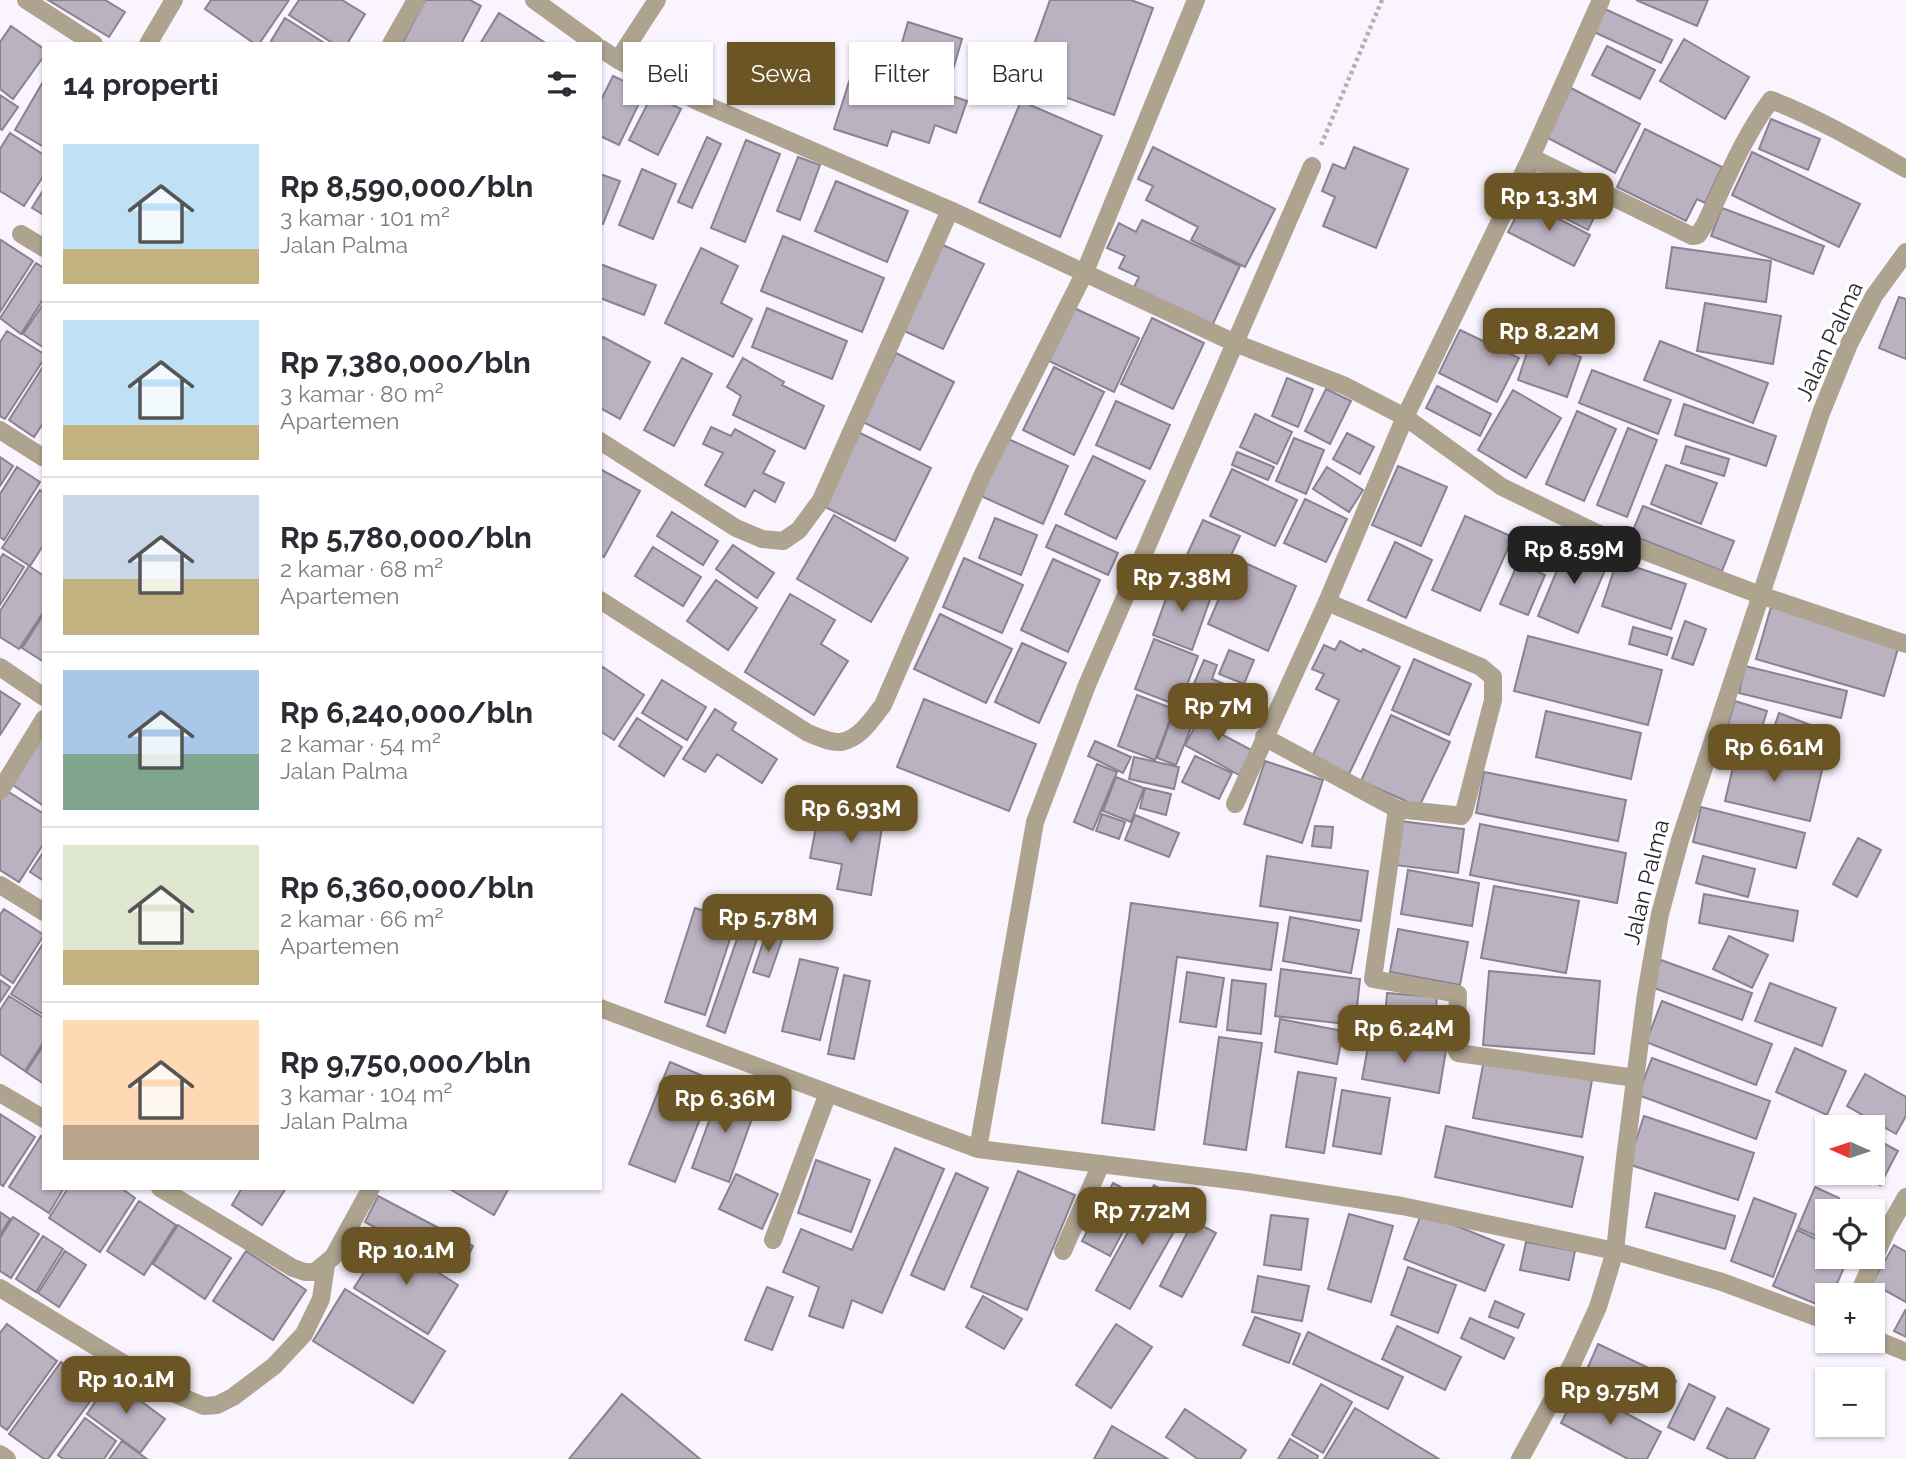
<!DOCTYPE html>
<html lang="id">
<meta charset="utf-8">
<style>
:root{--surface:#fff;--page:#f2f2f3;--text:#2b2b33;--muted:#7c7c81;--line:#e1e1e2;--accent:#6b5525}
body{margin:0;font-family:Raleway,sans-serif;background:var(--page);color:var(--text);height:100vh;display:flex;flex-direction:column;font-size:26px;white-space:nowrap}
*{box-sizing:border-box;margin:0}
p{font-size:23px;color:var(--muted)}
.icon{flex:none;width:38px;height:38px;fill:none;stroke:currentColor;stroke-width:2;stroke-linecap:round;stroke-linejoin:round}
.map{position:relative;flex:1;overflow:hidden}
.side{position:absolute;left:42px;top:42px;width:560px;height:1148px;display:flex;flex-direction:column;background:var(--surface);border-radius:0px;box-shadow:0 2px 5px #0004}
.side>*{flex:none}
.hud{position:absolute;left:623px;top:42px;width:665px;height:63px;display:flex;gap:14px}
.needle{width:46px;rotate:273deg}
.controls{position:absolute;left:1815px;top:1115px;display:grid;gap:14px}
.controls a{display:grid;place-items:center;width:70px;height:70px;border-radius:0px;background:var(--surface);box-shadow:0 2px 5px #0004;font-size:35px}
.price{position:absolute;translate:-50% -60px;padding:0 16px;border-radius:14px;background:var(--accent);color:#fff;font-size:23px;line-height:46px;filter:drop-shadow(0 2px 4px #0008)}
.price::after{content:'';position:absolute;left:50%;top:42px;width:21px;height:16px;margin-left:-10px;background:inherit;clip-path:polygon(0 0,100% 0,50% 100%)}
.price.current{background:#222;color:#fff}
ul{padding:0;list-style:none}
li{display:flex;align-items:center;gap:21px;height:175px;padding:0 21px}
li+li{border-top:2px solid var(--line)}
li span{display:grid;place-items:center;flex:none;width:196px;height:140px;border-radius:0px;color:#555}
li>.icon{margin-inline-start:auto}
span .icon{width:84px;height:84px;fill:#fffc;stroke-width:1}
li b{font-size:30px}
h2{display:flex;justify-content:space-between;align-items:center;height:84px;padding:0 21px;font-size:30px}
.pill{padding:0 24px;border-radius:0px;background:var(--surface);box-shadow:0 2px 5px #0004;font-size:24px;line-height:63px}
.pill.current{background:var(--accent);color:#fff}
.map>svg:first-child{display:block}
.building{fill:#bbb2c1;stroke:#8a8290;stroke-width:2}
.lines{fill:none;stroke-linecap:round;stroke-linejoin:round}
.path{stroke:#b3afb7;stroke-width:4.5;stroke-dasharray:3.5 3.5;stroke-linecap:butt}
.service{stroke:#ada38f;stroke-width:18}
.minor{stroke:#ada38f;stroke-width:18}
.labels{text-anchor:middle;stroke-width:7;stroke-linejoin:round;paint-order:stroke}
.street-label{font-size:23px;fill:#2a272d;stroke:#fff}
</style>
<div class="map">
<svg width="1906" height="1459" viewBox="0 0 1906 1459">
<rect width="100%" height="100%" fill="#f9f4fd"/>
<path class="building" d="M48,0h57l20,12 -16,25z
M211,0h78l-30,44h-4l-50,-35z
M299,0h43l23,14 -18,30h-13l-45,-29z
M425,0h45l11,6 -20,38h-59z
M1050,0h81l22,8 -39,107 -93,-34z
M1636,0h72l-11,26z
M1605,9l67,31 -11,23 -67,-31z
M499,13l48,31h-67z
M285,18l41,26h-51l-4,-3z
M908,22l54,17 -12,41 -54,-17z
M11,26l33,23v7l-31,43 -13,-10v-47z
M1684,39l65,38 -24,42 -65,-38z
M1607,46l48,24 -15,29 -48,-24z
M855,63l49,15v-2l43,15 -1,3 21,7 -11,32 -21,-8 -6,18 -37,-12 -5,15 -53,-17z
M613,76l32,15 -26,54 -19,-9v-34z
M44,80v67l-29,-17z
M1571,88l69,36 -25,49 -69,-36z
M0,95l18,12 -16,23 -2,-1z
M652,95l29,14 -23,46 -29,-15z
M1021,101l81,35 -42,101 -81,-35z
M1771,119l49,20 -12,31 -49,-21z
M1645,129l77,38 -17,36 -8,-4 -11,22 -69,-34z
M10,133l34,22v20l-20,31 -24,-15v-42z
M707,137l14,7 -29,64 -14,-6z
M746,140l34,14 -35,88 -34,-14z
M1153,147l122,62 -30,58 -54,-27 7,-13 -52,-27 7,-14 -15,-7z
M1354,147l54,22 -32,79 -53,-22 12,-29 -13,-6 11,-27 12,5z
M1752,152l108,52 -21,43 -107,-52z
M798,157l22,8 -20,55 -23,-9z
M1537,165l66,34 -15,31 -66,-34z
M642,169l34,15 -23,55 -34,-14z
M600,174l20,7 -17,43 -3,-1z
M836,181l72,30 -21,51 -72,-31z
M44,189v26l-12,-7z
M1524,201l66,34 -16,31 -66,-34z
M1722,208l102,38 -11,28 -102,-38z
M1142,220l98,46 -29,62 -79,-37 7,-14 -20,-9 6,-12 -18,-8 12,-25 17,9z
M783,236l101,42 -22,54 -101,-41z
M1,240l32,21 -33,51v-70z
M941,244l43,20 -41,85 -43,-20z
M1672,247l99,14 -5,41 -100,-14z
M701,248l37,18 -17,37 31,16 -19,38 -68,-34z
M36,263l8,5v30l-23,36 -21,-16z
M600,264l56,21 -12,30 -44,-17z
M1899,297l7,2v60l-27,-11z
M44,303v45l-21,-14z
M1705,303l76,13 -8,48 -76,-13z
M767,308l80,33 -15,38 -80,-32z
M1074,308l65,30 -25,54 -65,-31z
M1152,318l52,25 -31,66 -52,-25z
M1460,330l59,28 -22,44 -58,-29z
M7,331l37,23v5l-39,60 -5,-3v-74z
M603,337l47,25 -30,57 -20,-11v-66z
M1531,340l50,17 -14,40 -49,-17z
M1660,341l108,42 -15,40 -109,-43z
M896,353l58,29 -34,68 -57,-28z
M682,358l30,16 -38,72 -30,-16z
M743,358l41,24 -2,3 42,21 -19,43 -72,-34 8,-19 -14,-9z
M44,365v57l-10,15 -25,-17z
M1054,367l50,25 -30,63 -51,-25z
M1592,370l79,30 -13,34 -79,-31z
M1287,378l26,11 -15,38 -26,-11z
M1437,386l54,28 -11,22 -54,-28z
M1326,389l25,12 -21,43 -25,-13z
M1513,390l48,28 -35,60 -48,-28z
M1116,401l54,24 -20,44 -54,-24z
M1684,404l92,32 -10,30 -91,-31z
M1577,411l39,18 -32,72 -38,-17z
M1255,414l37,18 -15,32 -37,-17z
M711,427l20,9 4,-7 40,22 -12,22 21,10 -9,19 -21,-12 -9,17 -40,-22 18,-32 -20,-9z
M1628,428l29,12 -30,77 -30,-12z
M858,432l73,36 -36,73 -72,-35z
M1347,433l27,14 -14,27 -27,-15z
M1006,438l62,28 -25,58 -62,-28z
M1294,438l30,12 -18,44 -30,-13z
M1686,446l43,13 -5,17 -43,-13z
M1237,452l37,15 -6,13 -36,-15z
M1093,456l52,25 -29,58 -51,-25z
M0,457l13,9 -13,20z
M1666,465l51,18 -16,41 -50,-20z
M1398,466l49,21 -26,59 -49,-21z
M17,467l23,15 -36,58 -4,-3v-43z
M1327,467l36,23 -14,22 -36,-23z
M600,469l40,22 -36,66 -4,-2z
M1232,469l65,31 -22,46 -65,-30z
M40,490l4,3v51l-14,22 -28,-18z
M1305,499l42,20 -21,43 -42,-19z
M1643,506l91,35 -12,30 -91,-36z
M672,512l46,29 -15,24 -46,-29z
M834,515l74,43 -37,64 -74,-43z
M1465,516l48,21 -33,74 -48,-21z
M995,518l42,17 -16,40 -42,-17z
M1203,520l37,16 -25,54 -37,-16z
M1056,525l62,28 -10,22 -62,-28z
M1532,532l28,10 -9,26 -28,-10z
M1570,539l41,17 -33,77 -40,-17z
M1395,542l37,18 -26,58 -38,-18z
M733,545l41,28 -17,25 -41,-29z
M653,547l48,30 -18,29 -48,-30z
M3,554l21,13 -24,38v-46z
M964,558l59,27 -21,48 -59,-26z
M1053,559l47,21 -32,72 -47,-22z
M1236,559l60,27 -28,65 -60,-27z
M1617,561l69,23 -15,45 -69,-23z
M1518,563l27,12 -17,40 -28,-11z
M29,566l15,10v35l-25,38 -19,-12v-26z
M1173,579l39,15 -20,56 -39,-15z
M716,580l41,28 -29,42 -41,-29z
M790,594l45,26 -14,24 27,17 -34,54 -69,-43z
M1771,607l128,38 -15,51 -128,-37z
M44,614v48l-22,-14z
M940,614l72,35 -26,54 -72,-34z
M1685,621l21,8 -13,36 -21,-7z
M1633,627l39,11 -5,17 -38,-11z
M1528,636l134,34 -14,55 -134,-34z
M1154,639l44,17 -19,50 -44,-17z
M1340,641l21,11 2,-3 37,18 -51,107 -37,-17 27,-57 -23,-11 8,-15 -12,-5 12,-24 11,5z
M1022,643l44,20 -27,60 -44,-21z
M1229,650l25,10 -10,24 -25,-10z
M1414,659l57,25 -22,51 -57,-25z
M1204,660l13,5 -5,14 25,10 -11,24 -25,-11 -7,17 -13,-5z
M1745,666l102,25 -6,27 -102,-25z
M603,667l41,28 -30,45 -14,-9v-61z
M662,680l44,27 -19,33 -45,-27z
M0,691l20,13 -20,31z
M1137,695l37,14 -19,51 -37,-14z
M924,699l112,45 -27,67 -112,-44z
M1735,701l32,10 -10,32 -32,-9z
M1205,708l25,14 -7,13 30,16 -14,24 -54,-30z
M715,709l21,14 -4,7 45,29 -15,24 -45,-29 -12,18 -22,-13z
M1546,711l95,22 -10,46 -95,-22z
M1779,713l37,14 -9,28 -38,-13z
M1391,715l59,27 -31,65 -58,-26z
M1172,717l20,8 -16,40 -19,-7z
M637,718l45,29 -18,29 -45,-30z
M44,732v74l-34,-23z
M1095,741l36,16 -8,16 -35,-17z
M1738,746l85,20 -13,55 -85,-20z
M1195,756l37,17 -13,26 -37,-17z
M1134,757l45,10 -5,22 -45,-10z
M1265,761l58,19 -21,63 -58,-19z
M1097,764l20,8 -24,58 -19,-8z
M1484,772l142,28 -8,41 -142,-28z
M1116,777l28,11 -13,34 -28,-11z
M1145,788l26,6 -5,21 -26,-7z
M4,789l40,25v29l-25,39 -19,-12v-74z
M852,803l33,6 -14,86 -34,-6 5,-25 -32,-6 9,-46 31,6z
M1701,807l104,26 -9,35 -103,-26z
M1102,814l23,8 -6,17 -23,-8z
M1135,815l44,18 -10,24 -44,-17z
M1400,821l64,8 -6,44 -63,-8z
M1480,824l146,29 -9,50 -147,-28z
M1315,826l18,1 -2,21 -19,-2z
M1858,838l23,12 -24,47 -24,-13z
M44,851v30l-14,-9z
M1267,856l101,15 -7,50 -101,-15z
M1703,856l52,13 -7,28 -52,-14z
M1408,870l71,13 -7,43 -71,-12z
M1494,886l85,15 -13,72 -85,-15z
M1704,894l94,17 -5,30 -94,-18z
M1131,903l147,20 -7,47 -94,-13 -23,173 -52,-7z
M695,908l41,13 -31,94 -40,-13z
M4,909l40,26 -31,48 -13,-9v-59z
M1290,917l69,13 -8,43 -68,-12z
M1398,929l70,13 -8,43 -70,-13z
M767,931l16,6 -14,40 -16,-5z
M739,933l18,6 -32,94 -18,-7z
M1729,936l39,19 -16,33 -39,-19z
M44,942v73l-33,-21z
M800,959l38,9 -18,72 -38,-9z
M1661,960l91,33 -10,27 -91,-33z
M1281,969l79,10 -5,46 -80,-9z
M1489,971l111,10 -6,73 -111,-9z
M1187,972l37,6 -8,49 -36,-5z
M844,975l26,6 -16,78 -26,-5z
M0,980l10,7 -10,15z
M1232,980l34,4 -5,50 -34,-4z
M1770,983l66,25 -14,38 -67,-25z
M1387,993l50,4 -3,34 -50,-4z
M9,996l35,22v23l-19,30 -25,-17v-44z
M1662,1001l110,43 -16,41 -110,-43z
M1280,1019l63,12 -6,33 -62,-12z
M1370,1036l76,14 -7,43 -77,-14z
M1219,1037l43,6 -16,107 -42,-6z
M44,1045v39l-18,-12z
M1795,1048l51,23 -19,44 -51,-23z
M1652,1058l118,43 -14,38 -118,-44z
M1484,1060l108,20 -10,57 -109,-19z
M670,1062l45,19 -40,101 -46,-18z
M1298,1072l38,6 -12,75 -38,-6z
M1865,1074l41,23v19l-10,18 -49,-28z
M721,1088l37,14 -29,80 -37,-14z
M1342,1090l48,8 -9,56 -48,-8z
M0,1114l35,23 -32,49 -3,-2z
M1644,1116l110,37 -16,47 -110,-36z
M1837,1118l17,9h-22z
M1446,1126l137,31 -11,50 -137,-30z
M41,1136l3,2v50h20l-15,25 -40,-26z
M1827,1136v20l-8,-5z
M1872,1137l26,14 -18,34 -23,-13h15z
M895,1148l49,21 -62,144 -30,-13 -9,28 -34,-12 10,-29 -36,-15 18,-43 51,21z
M816,1160l54,20 -19,52 -53,-19z
M1018,1171l57,24 -48,115 -56,-23z
M956,1173l32,15 -44,102 -33,-15z
M736,1174l42,20 -16,35 -43,-20z
M1113,1183l28,15 -31,58 -28,-15z
M1154,1185l35,20 -59,104 -34,-19z
M1815,1187l24,11 -6,13h-6v14l-6,13 -23,-10z
M68,1188h53l14,10 -35,54 -51,-34z
M242,1188h44l-24,37 -30,-20z
M448,1188h61l-15,27z
M1655,1193l80,23 -10,33 -79,-22z
M378,1196l95,50 -13,26 -95,-50z
M1754,1198l42,16 -23,63 -42,-16z
M139,1201l37,24 -32,50 -37,-24z
M0,1212l10,7 -10,16z
M1422,1212l82,33 -19,46 -81,-32z
M1349,1214l44,12 -22,76 -43,-13z
M1271,1215l37,4 -7,51 -37,-5z
M13,1217l26,17 -28,44 -11,-7v-33z
M1193,1221l23,12 -34,64 -22,-11z
M178,1225l53,33 -26,41 -52,-35z
M1797,1230l30,14v12h22l-17,39h-5l-1,13 -53,-22z
M43,1236l20,13 -27,43 -20,-13z
M385,1239l73,46 -30,49 -74,-46z
M1526,1242l49,9 -6,29 -49,-10z
M1894,1245l12,7v50l-34,-19z
M65,1251l21,14 -27,42 -21,-14z
M246,1251l60,39 -33,50 -60,-39z
M1408,1267l48,18 -18,48 -47,-18z
M1258,1276l51,10 -7,35 -50,-9z
M767,1287l26,10 -21,53 -27,-10z
M345,1289l100,62 -32,52 -100,-62z
M983,1296l39,23 -18,30 -38,-22z
M1495,1301l29,13 -6,14 -29,-11z
M1906,1309v28l-12,-6z
M1255,1317l45,17 -11,29 -46,-18z
M1470,1318l44,20 -10,21 -43,-21z
M7,1324l50,37 -50,69 -7,-5v-92z
M1116,1324l36,23 -41,61 -35,-23z
M1397,1326l64,31 -16,33 -63,-31z
M1308,1332l95,45 -15,32 -95,-45z
M1598,1344l78,37 -15,29 -76,-36z
M61,1362l38,27 -51,70h-4l-35,-25z
M111,1379l54,40 -25,34 -53,-39z
M1321,1384l31,18 -29,51 -31,-18z
M1689,1384l26,13 -21,43 -26,-13z
M1579,1388l82,44 -14,27h-19l-67,-36z
M622,1394l78,65h-131z
M1355,1408l84,51h-115z
M1727,1408l42,21 -15,30h-25l-22,-11z
M1185,1409l61,41 -6,9h-42l-32,-22z
M85,1418l31,23 -12,18h-41l-5,-4z
M1112,1426l56,33h-74z
M1290,1439l28,17 -1,3h-39z
M122,1441l25,18h-38z"/>
<g class="lines">
<path class="path" d="M1321,145l61,-145"/>
<path class="service" d="M1531,157l161,79 6,-1 7,-11c20,-41 38,-87 66,-124 47,18 91,44 135,69
M1235,343l77,-177
M1405,417l126,-260 70,-157
M1327,602l154,65 12,10v23l-29,112 -3,4 -7,-1 -57,-6
M1264,737l133,72 -24,170 85,15 -2,55 2,4 177,25
M0,885l44,27
M0,1093l44,26
M160,1188l133,80 12,4h10l18,-15 38,-69
M773,1240l55,-147
M1063,1251l38,-87
M0,1288l170,104 34,14 13,-1 16,-8 41,-31 30,-32 17,-35 5,-34
M0,1454l7,5"/>
<path class="minor" d="M26,0l68,44
M534,0l61,44
M148,44l26,-44
M391,44l25,-44
M600,48l18,12 81,42 251,108 285,133 110,43 60,31 97,70 95,46 163,62 146,49
M618,60l39,-60
M21,234l23,14
M0,430l44,28
M600,441l136,87 26,11 21,2 16,-11 22,-30 129,-290
M600,600l208,133c10,4 23,10 33,9 19,-3 32,-24 42,-37l100,-231 101,-200 112,-274
M0,667l44,30
M0,791l44,-72
M1235,804l92,-202 78,-185
M600,1008l378,141 269,33 155,24 213,45 107,31 105,39
M978,1149l57,-327 52,-137 148,-342
M1858,1295l28,-63 20,-35
M1872,1338l34,14
M1520,1459l53,-97 25,-55 17,-56 10,-93 21,-164 14,-80 20,-74 141,-427 28,-69 25,-48 32,-44"/>
</g>
<g class="labels">
<g class="street-label">
<text transform="translate(1829 341) rotate(-65)" y="8">Jalan Palma</text>
<text transform="translate(1646 882) rotate(-76)" y="8">Jalan Palma</text>
</g>
</g>
</svg>
<div class="controls">
<a><svg class="needle" viewBox="-14 -14 28 28"><path d="M0-13l5 13h-10z" fill="#e53935"/><path d="M0 13l5-13h-10z" fill="#7c7c81"/></svg></a>
<a><svg class="icon" aria-label="locate" viewBox="0 0 24 24"><circle cx="12" cy="12" r="6"/><path d="M12 2v4M12 18v4M2 12h4M18 12h4"/></svg></a>
<a>+</a>
<a>−</a>
</div>
<b class="price" style="left:1549px;top:233px">Rp 13.3M</b>
<b class="price" style="left:1549px;top:368px">Rp 8.22M</b>
<b class="price current" style="left:1574px;top:586px">Rp 8.59M</b>
<b class="price" style="left:1182px;top:614px">Rp 7.38M</b>
<b class="price" style="left:1218px;top:743px">Rp 7M</b>
<b class="price" style="left:1774px;top:784px">Rp 6.61M</b>
<b class="price" style="left:851px;top:845px">Rp 6.93M</b>
<b class="price" style="left:768px;top:954px">Rp 5.78M</b>
<b class="price" style="left:1404px;top:1065px">Rp 6.24M</b>
<b class="price" style="left:725px;top:1135px">Rp 6.36M</b>
<b class="price" style="left:1142px;top:1247px">Rp 7.72M</b>
<b class="price" style="left:406px;top:1287px">Rp 10.1M</b>
<b class="price" style="left:126px;top:1416px">Rp 10.1M</b>
<b class="price" style="left:1610px;top:1427px">Rp 9.75M</b>
<div class="hud">
<a class="pill">Beli</a>
<a class="pill current">Sewa</a>
<a class="pill">Filter</a>
<a class="pill">Baru</a>
</div>
<section class="side">
<h2>14 properti<svg class="icon" aria-label="filters" viewBox="0 0 24 24"><path d="M4 7h16M4 17h16"/><circle cx="9" cy="7" r="2"/><circle cx="15" cy="17" r="2"/></svg></h2>
<ul>
<li><span style="background:linear-gradient(#bfe0f5 75%,#c2b280 0)"><svg class="icon" aria-label="home" viewBox="0 0 24 24"><path d="M3 11l9-7 9 7M6 9v11h12V9"/></svg></span><div><b>Rp 8,590,000/bln</b><p>3 kamar · 101 m²</p><p>Jalan Palma</p></div></li>
<li><span style="background:linear-gradient(#bfe0f5 75%,#c2b280 0)"><svg class="icon" aria-label="home" viewBox="0 0 24 24"><path d="M3 11l9-7 9 7M6 9v11h12V9"/></svg></span><div><b>Rp 7,380,000/bln</b><p>3 kamar · 80 m²</p><p>Apartemen</p></div></li>
<li><span style="background:linear-gradient(#c9d6e8 60%,#c2b280 0)"><svg class="icon" aria-label="home" viewBox="0 0 24 24"><path d="M3 11l9-7 9 7M6 9v11h12V9"/></svg></span><div><b>Rp 5,780,000/bln</b><p>2 kamar · 68 m²</p><p>Apartemen</p></div></li>
<li><span style="background:linear-gradient(#a9c7e8 60%,#7fa58c 0)"><svg class="icon" aria-label="home" viewBox="0 0 24 24"><path d="M3 11l9-7 9 7M6 9v11h12V9"/></svg></span><div><b>Rp 6,240,000/bln</b><p>2 kamar · 54 m²</p><p>Jalan Palma</p></div></li>
<li><span style="background:linear-gradient(#dfe7d0 75%,#c2b280 0)"><svg class="icon" aria-label="home" viewBox="0 0 24 24"><path d="M3 11l9-7 9 7M6 9v11h12V9"/></svg></span><div><b>Rp 6,360,000/bln</b><p>2 kamar · 66 m²</p><p>Apartemen</p></div></li>
<li><span style="background:linear-gradient(#ffd9b3 75%,#b9a48a 0)"><svg class="icon" aria-label="home" viewBox="0 0 24 24"><path d="M3 11l9-7 9 7M6 9v11h12V9"/></svg></span><div><b>Rp 9,750,000/bln</b><p>3 kamar · 104 m²</p><p>Jalan Palma</p></div></li>
</ul>
</section>
</div>
